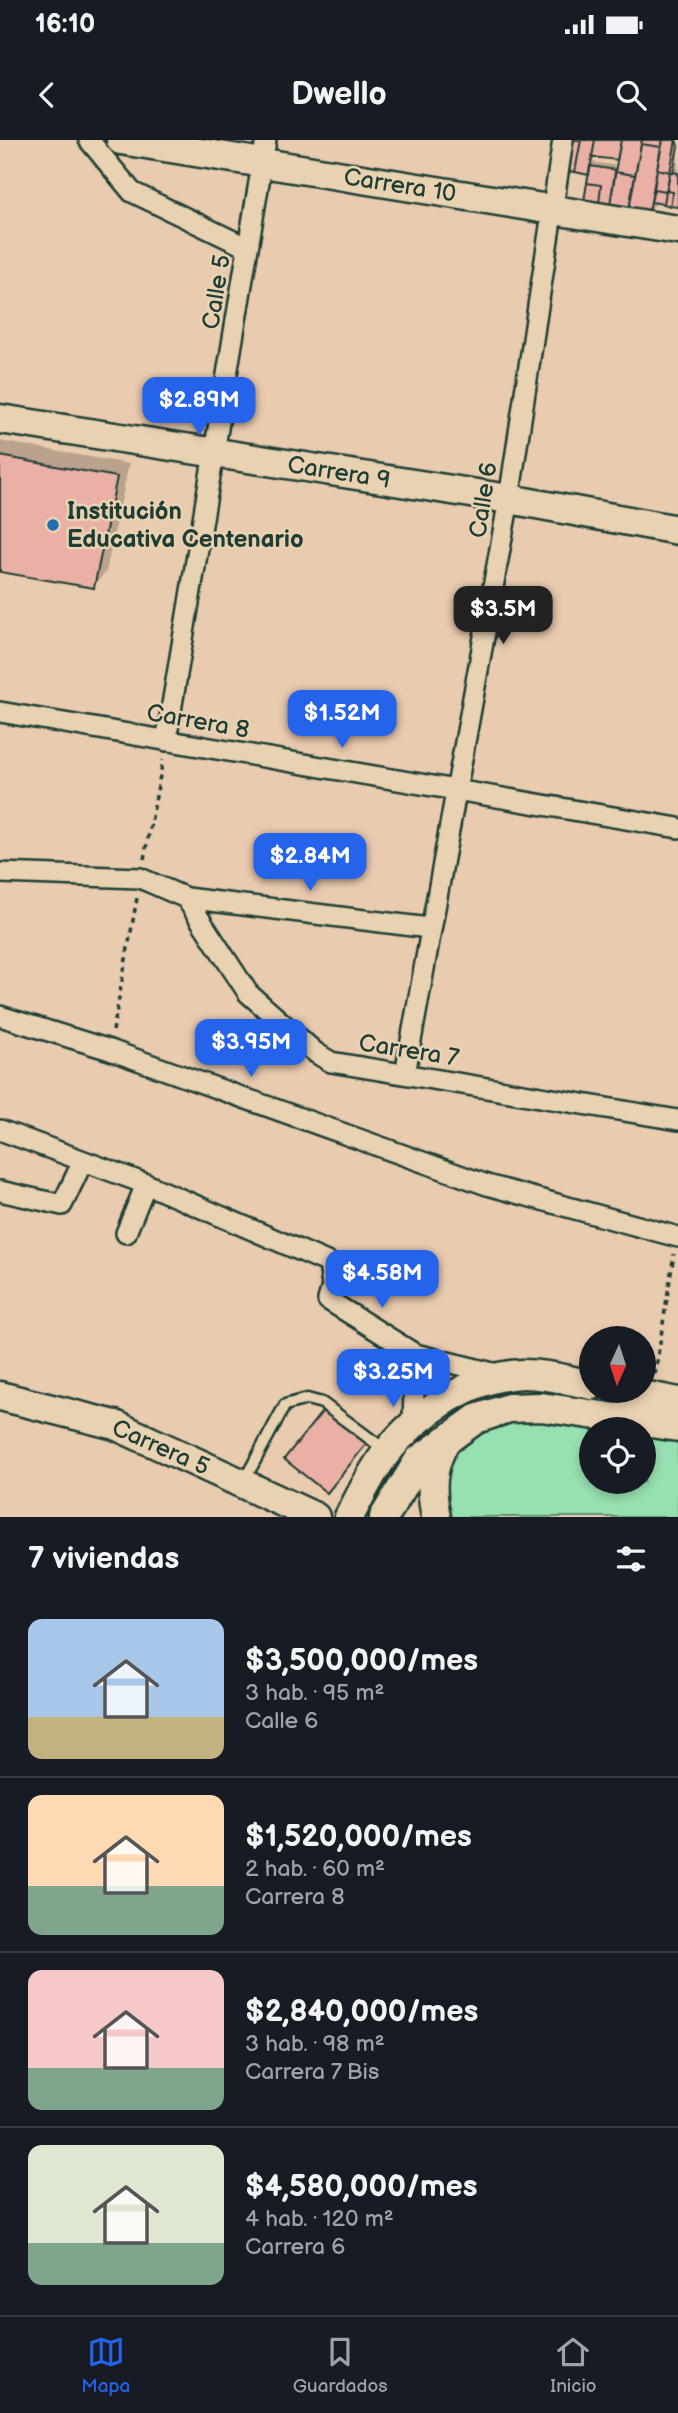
<!DOCTYPE html>
<html lang="es">
<meta charset="utf-8">
<style>
:root{--surface:#171b24;--page:#242831;--text:#f1f3f6;--muted:#9ea1a6;--line:#363941;--accent:#2563eb}
body{margin:0;font-family:"Balsamiq Sans",sans-serif;background:var(--page);color:var(--text);height:100vh;display:flex;flex-direction:column;font-size:26px;white-space:nowrap}
*{box-sizing:border-box;margin:0}
p{font-size:23px;color:var(--muted)}
.icon{flex:none;width:38px;height:38px;fill:none;stroke:currentColor;stroke-width:2;stroke-linecap:round;stroke-linejoin:round}
.map{position:relative;height:1377px;overflow:hidden}
.drawer{display:flex;flex-direction:column;background:var(--surface);flex:1}
.drawer>*{flex:none}
.needle{width:46px;rotate:183deg}
.fabs{position:absolute;left:579px;top:1186px;display:grid;gap:14px}
.fabs a{display:grid;place-items:center;width:77px;height:77px;border-radius:50%;background:var(--surface);box-shadow:0 4px 10px #0003;font-size:35px}
.price{position:absolute;translate:-50% -60px;padding:0 16px;border-radius:14px;background:var(--accent);color:#fff;font-size:23px;line-height:46px;filter:drop-shadow(0 2px 4px #0008)}
.price::after{content:'';position:absolute;left:50%;top:42px;width:21px;height:16px;margin-left:-10px;background:inherit;clip-path:polygon(0 0,100% 0,50% 100%)}
.price.current{background:#222;color:#fff}
ul{padding:0;list-style:none}
li{display:flex;align-items:center;gap:21px;height:175px;padding:0 28px}
li+li{border-top:2px solid var(--line)}
li span{display:grid;place-items:center;flex:none;width:196px;height:140px;border-radius:14px;color:#555}
li>.icon{margin-inline-start:auto}
span .icon{width:84px;height:84px;fill:#fffc;stroke-width:1}
li b{font-size:30px}
h2{display:flex;justify-content:space-between;align-items:center;height:84px;padding:0 28px;font-size:30px}
.status{display:flex;justify-content:space-between;align-items:center;height:49px;padding:0 35px;background:var(--surface);direction:ltr}
.status svg{height:19px;fill:currentColor}
header{display:flex;justify-content:space-between;align-items:center;height:91px;padding:0 28px;background:var(--surface);font-size:32px;font-weight:700}
.menu{display:flex;justify-content:space-around;align-items:center;height:98px;border-top:2px solid var(--line);background:var(--surface);font-size:19px;color:var(--muted)}
.menu a{display:grid;justify-items:center;gap:4px}
.menu .current{color:var(--accent)}
.map>svg:first-child{display:block}
.green{fill:#97e0b0;stroke:#5b8e72;stroke-width:2;fill-rule:evenodd}
.shadow{fill:#0003;fill-rule:evenodd}
.building{fill:#eab0a6;stroke:#1f3d34;stroke-width:2}
.lines{fill:none;stroke-linecap:round;stroke-linejoin:round}
.lane-casing{stroke:#1f3d34;stroke-width:15}
.street-casing{stroke:#1f3d34;stroke-width:24}
.secondary-casing{stroke:#1f3d34;stroke-width:33}
.path{stroke:#1f3d34;stroke-width:3.5;stroke-dasharray:5 5;stroke-linecap:butt}
.lane{stroke:#e9d2b2;stroke-width:10}
.street{stroke:#e9d2b2;stroke-width:19}
.secondary{stroke:#e9d2b2;stroke-width:28}
.poi-dot{fill:#1f6fb2;stroke:#e9d2b2;stroke-width:2.5}
.labels{text-anchor:middle;stroke-width:5;stroke-linejoin:round;paint-order:stroke}
.street-label{font-size:24px;fill:#1f3d34;stroke:#e9d2b2}
.poi-label{font-size:24px;font-weight:bold;fill:#1f3d34;stroke:#e9d2b2;text-anchor:start}
</style>
<div class="status"><b>16:10</b><svg viewBox="0 0 49 12"><path d="M0 12V9h3v3zM5 12V6h3v6zM10 12V3h3v9zM15 12V0h3v12zM26 1h20v11H26zM47 4h2v5h-2z"/></svg></div>
<header><svg class="icon" aria-label="back" viewBox="0 0 24 24"><path d="M15 5l-7 7 7 7"/></svg>Dwello<svg class="icon" aria-label="search" viewBox="0 0 24 24"><circle cx="10" cy="10" r="6"/><path d="M15 15l6 6"/></svg></header>
<div class="map">
<svg width="678" height="1377" viewBox="0 0 678 1377">
<rect width="100%" height="100%" fill="#e9cbb0"/>
<filter id="ink" filterUnits="userSpaceOnUse"><feTurbulence type="fractalNoise" baseFrequency=".0143" numOctaves="2"/><feDisplacementMap in="SourceGraphic" scale="14" xChannelSelector="R" yChannelSelector="G"/><feConvolveMatrix kernelMatrix="1 2 1 2 8 2 1 2 1" color-interpolation-filters="sRGB"/></filter>
<g filter="url(#ink)">
<path class="green" d="M509,1268l169,19v90h-242l10,-78zM592,1290h52v52h-52z"/>
<path class="shadow" d="M569,0h109v65l-20,-4 -9,10 -63,-11 5,-27 -18,-3 -4,6 -6,-1zM595,15l24,4 -1,7 -25,-4z
M0,301l129,23 -23,108 -13,14 -93,-15z"/>
<path class="building" d="M568,0h13l-6,32 -13,-2z
M581,0h14l-6,35 -14,-3z
M595,0h26l-4,20 -25,-3z
M621,0h21l-7,35 -20,-3z
M642,0h21l-2,7 -20,-3z
M663,0h13l-6,32 -13,-3z
M676,0l2,6 -5,26h-3z
M641,4l20,3 -12,65 -20,-3z
M590,26l26,4 -6,35 -11,-1 2,-19 -14,-2z
M657,29l13,3 -4,19 -12,-2z
M615,32l20,3 -6,34 -19,-4z
M670,32l8,1v34l-8,-1 3,-14 -6,-1z
M587,43l14,2 -2,19 -15,-3z
M654,49l12,2 -2,13 -13,-2z
M666,51l7,1 -3,14 -6,-2z
M0,316l117,21 -23,111 -94,-16z
M325,1268l43,34 -41,51 -43,-34z"/>
<g class="lines">
<g class="lane-casing">
<path id="lane" d="M244,1341l41,-76 22,-6 15,4 62,46"/>
</g>
<g class="street-casing">
<path id="street" d="M89,0l43,52 116,56
M0,572l678,116
M166,601l100,-601
M0,733l140,5 46,20 62,95 68,60 15,9 347,58
M186,758l243,30
M0,876l110,34 377,135 191,52
M405,934l104,-575 54,-359
M0,990l146,54 183,79 3,23 -4,14 87,54 86,21
M0,1051l62,14 21,-44
M126,1093l20,-49
M413,1284l2,-70"/>
</g>
<g class="secondary-casing">
<path id="secondary" d="M121,0l557,90
M0,279l509,80 169,31
M623,1251l55,11
M0,1256l115,29 200,92
M349,1377c12,-22 22,-45 38,-65 30,-38 85,-77 136,-78 23,0 46,6 69,11
M384,1377l35,-57 57,-41 33,-11 32,-1 137,20
M436,1377c-6,-29 -5,-51 10,-77"/>
</g>
<path class="path" d="M144,719l19,-99
M113,891l24,-133
M655,1234l19,-120"/>
<use href="#lane" class="lane"/>
<use href="#street" class="street"/>
<use href="#secondary" class="secondary"/>
</g>
</g>
<circle class="poi-dot" cx="53" cy="385" r="7"/>
<g class="labels">
<g class="street-label">
<text transform="translate(400 45) rotate(9)" y="8">Carrera 10</text>
<text transform="translate(216 152) rotate(-81)" y="8">Calle 5</text>
<text transform="translate(339 332) rotate(9)" y="8">Carrera 9</text>
<text transform="translate(483 360) rotate(-81)" y="8">Calle 6</text>
<text transform="translate(198 581) rotate(10)" y="8">Carrera 8</text>
<text transform="translate(409 910) rotate(9)" y="8">Carrera 7</text>
<text transform="translate(161 1307) rotate(24)" y="8">Carrera 5</text>
</g>
<g class="poi-label">
<text x="67" y="379">Institución<tspan x="67" dy="28">Educativa Centenario</tspan></text>
</g>
</g>
</svg>
<div class="fabs">
<a><svg class="needle" viewBox="-14 -14 28 28"><path d="M0-13l5 13h-10z" fill="#e53935"/><path d="M0 13l5-13h-10z" fill="#9ea1a6"/></svg></a>
<a><svg class="icon" aria-label="locate" viewBox="0 0 24 24"><circle cx="12" cy="12" r="6"/><path d="M12 2v4M12 18v4M2 12h4M18 12h4"/></svg></a>
</div>
<b class="price" style="left:199px;top:297px">$2.89M</b>
<b class="price current" style="left:503px;top:506px">$3.5M</b>
<b class="price" style="left:342px;top:610px">$1.52M</b>
<b class="price" style="left:310px;top:753px">$2.84M</b>
<b class="price" style="left:251px;top:939px">$3.95M</b>
<b class="price" style="left:382px;top:1170px">$4.58M</b>
<b class="price" style="left:393px;top:1269px">$3.25M</b>
</div>
<section class="drawer">
<h2>7 viviendas<svg class="icon" aria-label="filters" viewBox="0 0 24 24"><path d="M4 7h16M4 17h16"/><circle cx="9" cy="7" r="2"/><circle cx="15" cy="17" r="2"/></svg></h2>
<ul>
<li><span style="background:linear-gradient(#a9c7e8 70%,#c2b280 0)"><svg class="icon" aria-label="home" viewBox="0 0 24 24"><path d="M3 11l9-7 9 7M6 9v11h12V9"/></svg></span><div><b>$3,500,000/mes</b><p>3 hab. · 95 m²</p><p>Calle 6</p></div></li>
<li><span style="background:linear-gradient(#ffd9b3 65%,#7fa58c 0)"><svg class="icon" aria-label="home" viewBox="0 0 24 24"><path d="M3 11l9-7 9 7M6 9v11h12V9"/></svg></span><div><b>$1,520,000/mes</b><p>2 hab. · 60 m²</p><p>Carrera 8</p></div></li>
<li><span style="background:linear-gradient(#f6c9c9 70%,#7fa58c 0)"><svg class="icon" aria-label="home" viewBox="0 0 24 24"><path d="M3 11l9-7 9 7M6 9v11h12V9"/></svg></span><div><b>$2,840,000/mes</b><p>3 hab. · 98 m²</p><p>Carrera 7 Bis</p></div></li>
<li><span style="background:linear-gradient(#dfe7d0 70%,#7fa58c 0)"><svg class="icon" aria-label="home" viewBox="0 0 24 24"><path d="M3 11l9-7 9 7M6 9v11h12V9"/></svg></span><div><b>$4,580,000/mes</b><p>4 hab. · 120 m²</p><p>Carrera 6</p></div></li>
</ul>
</section>
<nav class="menu">
<a class="current"><svg class="icon" aria-label="map" viewBox="0 0 24 24"><path d="M3 6l6-2 6 2 6-2v14l-6 2-6-2-6 2zM9 4v14M15 6v14"/></svg>Mapa</a>
<a><svg class="icon" aria-label="saved" viewBox="0 0 24 24"><path d="M7 4h10v16l-5-4-5 4z"/></svg>Guardados</a>
<a><svg class="icon" aria-label="home" viewBox="0 0 24 24"><path d="M3 11l9-7 9 7M6 9v11h12V9"/></svg>Inicio</a>
</nav>
